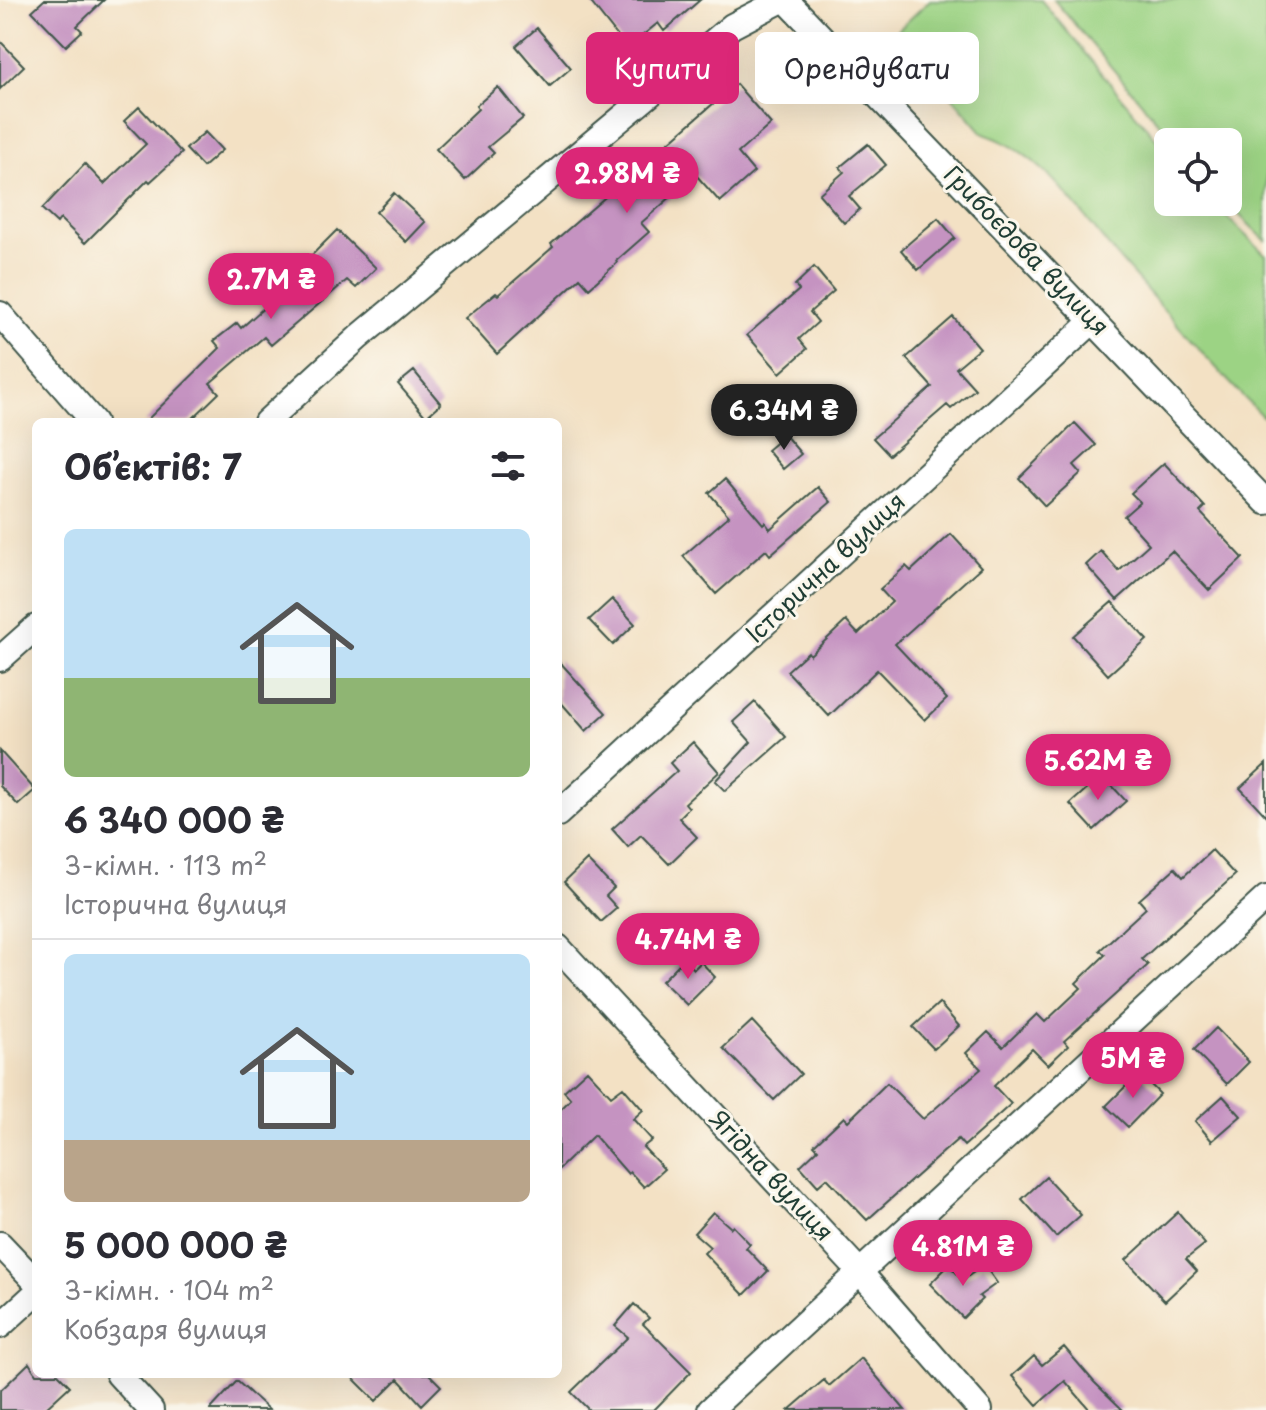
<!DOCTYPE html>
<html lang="uk">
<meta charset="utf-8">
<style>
:root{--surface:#fff;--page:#f2f2f3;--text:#2b2b33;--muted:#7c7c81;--line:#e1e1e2;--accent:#db2777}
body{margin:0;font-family:"Playpen Sans",sans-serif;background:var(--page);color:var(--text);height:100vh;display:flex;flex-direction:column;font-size:30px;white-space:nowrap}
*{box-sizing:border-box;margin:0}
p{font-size:26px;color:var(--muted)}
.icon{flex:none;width:44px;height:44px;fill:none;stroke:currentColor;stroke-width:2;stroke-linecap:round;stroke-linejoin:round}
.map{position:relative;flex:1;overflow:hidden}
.drawer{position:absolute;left:32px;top:418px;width:530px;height:960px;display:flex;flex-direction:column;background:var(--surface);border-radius:12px;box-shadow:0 8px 32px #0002}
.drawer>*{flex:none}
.top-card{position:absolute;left:586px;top:32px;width:560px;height:72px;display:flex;gap:16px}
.controls{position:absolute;left:1154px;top:128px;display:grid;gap:16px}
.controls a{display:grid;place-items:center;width:88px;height:88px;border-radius:12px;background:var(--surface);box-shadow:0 8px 32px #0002;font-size:40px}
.price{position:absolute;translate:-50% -68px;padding:0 18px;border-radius:28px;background:var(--accent);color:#fff;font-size:26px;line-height:52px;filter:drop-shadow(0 2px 4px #0008)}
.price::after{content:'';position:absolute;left:50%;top:48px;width:24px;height:18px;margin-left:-12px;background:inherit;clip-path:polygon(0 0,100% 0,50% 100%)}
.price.current{background:#222;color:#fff}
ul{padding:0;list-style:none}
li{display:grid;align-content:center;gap:16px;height:424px;padding:0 32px}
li+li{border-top:2px solid var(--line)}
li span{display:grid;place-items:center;height:248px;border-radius:12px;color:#555}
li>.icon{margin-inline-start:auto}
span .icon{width:144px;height:144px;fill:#fffc;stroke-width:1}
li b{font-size:34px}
h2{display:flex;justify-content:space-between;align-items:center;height:96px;padding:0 32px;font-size:34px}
.pill{padding:0 28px;border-radius:12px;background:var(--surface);box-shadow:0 8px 32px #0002;font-size:28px;line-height:72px}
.pill.current{background:var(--accent);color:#fff}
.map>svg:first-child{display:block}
.green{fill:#9cd384;stroke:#5e885c;stroke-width:2}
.building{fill:#c593c1}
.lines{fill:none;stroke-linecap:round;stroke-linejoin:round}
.minor-casing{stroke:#3f564a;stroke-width:28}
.minor{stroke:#fff;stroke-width:24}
.labels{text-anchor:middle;stroke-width:6;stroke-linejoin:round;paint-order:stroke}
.street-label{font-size:24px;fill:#1f3d34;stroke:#fbf7ec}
</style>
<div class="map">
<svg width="1266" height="1410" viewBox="0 0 1266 1410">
<rect width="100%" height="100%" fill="#fbf7ec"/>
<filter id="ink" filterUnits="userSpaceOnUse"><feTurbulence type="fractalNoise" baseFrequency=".0125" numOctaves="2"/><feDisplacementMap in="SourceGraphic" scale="16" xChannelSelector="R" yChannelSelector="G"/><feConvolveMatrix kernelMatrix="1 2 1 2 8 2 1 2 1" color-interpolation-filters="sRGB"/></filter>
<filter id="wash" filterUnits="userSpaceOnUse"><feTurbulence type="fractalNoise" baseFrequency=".006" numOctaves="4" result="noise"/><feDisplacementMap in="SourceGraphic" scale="32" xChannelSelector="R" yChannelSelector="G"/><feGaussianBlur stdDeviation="1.8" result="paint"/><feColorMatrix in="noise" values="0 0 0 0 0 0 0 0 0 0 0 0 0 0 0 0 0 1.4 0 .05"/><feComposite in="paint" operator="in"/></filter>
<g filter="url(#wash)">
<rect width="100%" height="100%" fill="#f3e1c4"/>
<path class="green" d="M930,0h111l127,153v49h43l55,53v165c-51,-51 -97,-105 -145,-159 -40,-46 -76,-108 -137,-127l-88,-102z
M1054,0h212v241l-40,-39 2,-60h-53z"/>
<g id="blocks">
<path class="building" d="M44,0h60l-27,26 5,5 -16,15 -34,-35z
M589,0h111l-36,31 -6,-8 -31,25z
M537,28l34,40 -21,18 -34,-40z
M0,41l24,25 -24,23z
M736,84l35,40 -33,29 16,19 -34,30 -24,-27 -55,48 8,9 -33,29 1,2 -28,25 -9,-10 -83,76 -32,-36 31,-25 2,2 55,-48 -2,-3z
M498,87l25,31 -35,29 6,6 -29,27 -29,-31 42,-40 -2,-3z
M139,107l43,46 -32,29 -2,-2 -63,63 -25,-24 -3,4 -15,-14 43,-45 19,20 42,-40 -22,-23z
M205,132l17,18 -19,17 -17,-18z
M868,144l18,21 -37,31 11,13 -16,14 -25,-29 25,-22 -4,-5z
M394,193l31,29 -19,20 -30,-30z
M938,218l17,20 -37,32 -17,-20z
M337,230l39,38 -20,20 -9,-8 -76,65 -7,-8 -54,46 9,10 -30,29h-44l75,-74 -6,-7 23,-18 4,5 43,-38 -8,-9 18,-15 3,4z
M814,267l20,24 -24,21 8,10 -19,17 8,10 -27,24 -33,-38 52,-45 -4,-5z
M953,317l27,31 -24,20 19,21 -24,20 -4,-4 -58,50 -16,-17 59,-51 -26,-29z
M414,371l27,33 -15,13 -28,-33z
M1075,423l21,22 -22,20 7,8 -36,33 -26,-28z
M785,435l16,19 -18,15 -16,-19z
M1164,463l41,44 -5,5 43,46 -34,32 -37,-39 -55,49 -31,-35 15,-14 18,20 30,-27 -25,-28 16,-14 -9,-9z
M725,479l38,45 2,-2 5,7 48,-42 13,15 -61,53 -4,-5 -50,44 -33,-38 46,-40 -20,-23z
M951,534l30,33 -86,77 52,55 -22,21 -48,-50 -48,46 -42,-45 21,-19 2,3 36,-34 12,13 34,-32 -12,-13 26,-23 5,5z
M612,599l23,25 -22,21 -24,-25z
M1112,602l35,38 -39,35 -35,-39z
M558,660l48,53 -20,18 -28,-32z
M755,702l31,35 -61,54 -10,-10 36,-39 -18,-20z
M693,742l26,30 -34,31 4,5 -10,10 18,19 -28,27 -28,-29 -13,12 -16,-18 65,-58 -7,-8z
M0,751l35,39 -17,15 -18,-19z
M1266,764v52l-26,-28z
M1102,775l24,26 -32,29 -24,-26z
M1212,850l23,25 -93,84 6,6 -84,76 4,5 -20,19 -16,-16 -38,37 17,18 -47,42 -6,-7 -91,81 -40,-42 -9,8 -18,-20 18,-17 -4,-4 30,-28 4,4 39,-38 36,36 58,-50 -15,-16 22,-21 15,15 34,-33 8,8 36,-34 -5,-5 29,-28 -5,-5 46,-42 -7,-8 36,-32 8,9z
M587,860l27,28 -8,8 11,12 -16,14 -37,-40z
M684,959l10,10 7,-7 14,15 -28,28 -25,-24z
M939,1003l20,23 -25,23 -21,-22z
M752,1021l49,53 -27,26 -51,-52z
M1216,1028l33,34 -22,22 -33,-34z
M587,1070l24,26 12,-9 20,23 -10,9 19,21 -9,7 21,22 -20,18 -14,-15 -2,2 -34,-39 -36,35v-58l13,-13 -7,-8z
M1139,1073l21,21 -32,33 -22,-21z
M1223,1096l18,20 -29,25 -17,-20z
M1046,1177l35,38 -25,22 -34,-38z
M713,1212l18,16 2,-2 17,18 -4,4 22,23 -24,24 -40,-42 6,-6 -16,-14z
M1178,1212l27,32 -19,15 11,12 -32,30 -39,-41z
M949,1265l14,15 21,-15 13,18 -18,13 3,3 -19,19 -33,-34z
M634,1304l15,14 -6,6 48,48 -37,38h-65l-18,-18 57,-55 -13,-11z
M1064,1347l30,35 29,28h-33l-25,-29 -28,24 -25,-29 22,-20 8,9z
M861,1358l44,52h-116l35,-30 5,6z
M29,1363l7,11h22l12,12 -26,24h-44v-19z
M349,1374h80l12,12 -19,19 -24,-26 -22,22z
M237,1381l32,29h-59z"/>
</g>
</g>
<g filter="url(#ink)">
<use href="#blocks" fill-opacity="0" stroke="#3f564a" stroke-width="2"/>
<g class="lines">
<g class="minor-casing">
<path id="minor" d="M786,0l480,502
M0,314l94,108
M266,422l93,-85 373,-311 50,-26
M0,659l36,-32
M558,814l535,-493
M558,947l302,325 120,138
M0,1244l36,38
M0,1326l36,-33
M118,1374l33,36
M710,1410l556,-512"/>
</g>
<use href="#minor" class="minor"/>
</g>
</g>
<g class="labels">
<g class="street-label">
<text transform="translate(1026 251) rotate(46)" y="8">Грибоєдова вулиця</text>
<text transform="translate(826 568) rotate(-43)" y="8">Історична вулиця</text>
<text transform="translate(771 1176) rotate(47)" y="8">Ягідна вулиця</text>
</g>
</g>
</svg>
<div class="controls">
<a><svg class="icon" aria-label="locate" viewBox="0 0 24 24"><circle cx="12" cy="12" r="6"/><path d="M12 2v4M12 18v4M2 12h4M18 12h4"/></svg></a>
</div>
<b class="price" style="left:627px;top:215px">2.98M ₴</b>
<b class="price" style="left:271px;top:321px">2.7M ₴</b>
<b class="price current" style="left:784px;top:452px">6.34M ₴</b>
<b class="price" style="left:1098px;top:802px">5.62M ₴</b>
<b class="price" style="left:688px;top:981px">4.74M ₴</b>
<b class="price" style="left:1133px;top:1100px">5M ₴</b>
<b class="price" style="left:963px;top:1288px">4.81M ₴</b>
<div class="top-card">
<a class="pill current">Купити</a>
<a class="pill">Орендувати</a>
</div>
<section class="drawer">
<h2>Об’єктів: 7<svg class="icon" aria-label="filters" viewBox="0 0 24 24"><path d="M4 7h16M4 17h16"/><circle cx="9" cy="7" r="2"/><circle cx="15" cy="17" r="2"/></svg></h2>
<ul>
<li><span style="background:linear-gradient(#bfe0f5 60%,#8fb573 0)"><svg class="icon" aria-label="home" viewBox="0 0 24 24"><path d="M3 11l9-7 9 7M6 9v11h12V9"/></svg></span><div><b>6 340 000 ₴</b><p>3-кімн. · 113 m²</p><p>Історична вулиця</p></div></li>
<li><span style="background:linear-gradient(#bfe0f5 75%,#b9a48a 0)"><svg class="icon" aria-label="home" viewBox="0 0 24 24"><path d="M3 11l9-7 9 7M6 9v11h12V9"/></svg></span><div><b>5 000 000 ₴</b><p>3-кімн. · 104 m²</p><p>Кобзаря вулиця</p></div></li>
</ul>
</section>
</div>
